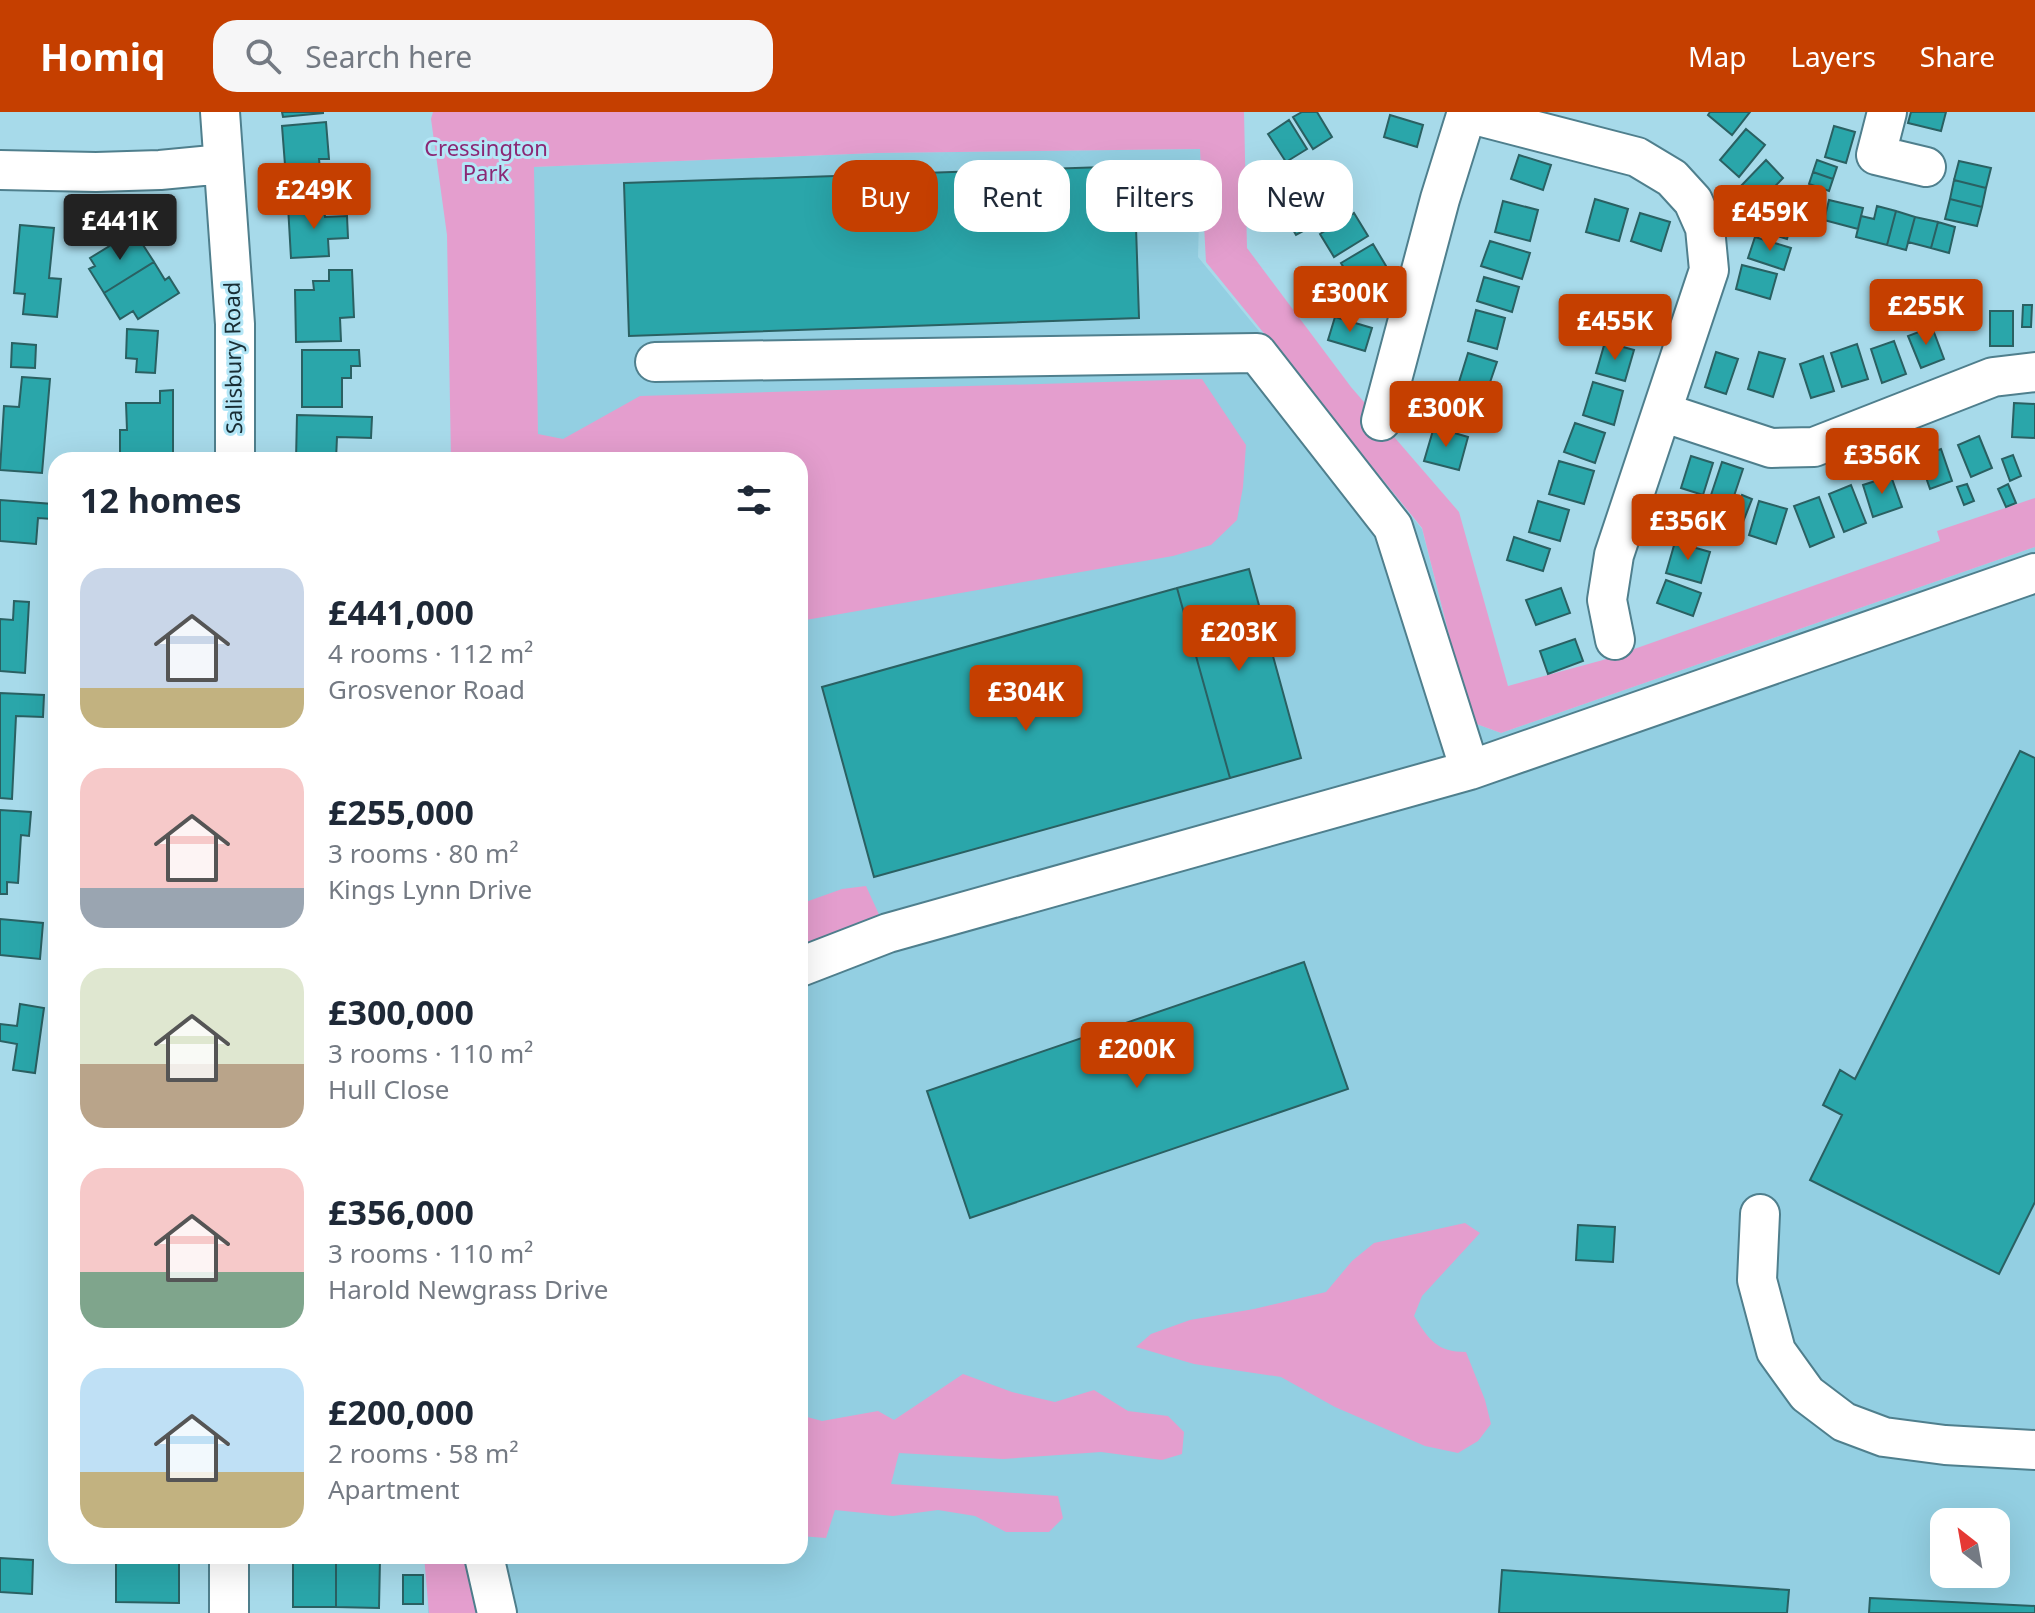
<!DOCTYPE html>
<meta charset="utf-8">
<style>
:root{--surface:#fff;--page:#f6f6f7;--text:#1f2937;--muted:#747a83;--accent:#c53f00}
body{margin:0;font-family:"Noto Sans",sans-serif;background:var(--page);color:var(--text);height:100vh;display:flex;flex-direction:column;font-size:30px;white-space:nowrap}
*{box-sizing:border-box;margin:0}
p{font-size:26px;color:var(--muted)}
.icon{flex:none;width:44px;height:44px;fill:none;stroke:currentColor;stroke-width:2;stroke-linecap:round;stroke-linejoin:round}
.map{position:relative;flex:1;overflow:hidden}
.side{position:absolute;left:48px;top:340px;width:760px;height:1112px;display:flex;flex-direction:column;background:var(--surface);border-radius:24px;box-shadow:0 8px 32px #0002}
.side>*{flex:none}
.hud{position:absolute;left:832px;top:48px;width:760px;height:72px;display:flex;gap:16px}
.needle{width:52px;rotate:329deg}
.tools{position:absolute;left:1930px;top:1396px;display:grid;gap:16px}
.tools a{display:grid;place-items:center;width:80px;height:80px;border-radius:16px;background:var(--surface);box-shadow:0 8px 32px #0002;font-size:40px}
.price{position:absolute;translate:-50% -68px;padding:0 18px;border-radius:8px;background:var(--accent);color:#fff;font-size:26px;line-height:52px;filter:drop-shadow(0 2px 4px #0008)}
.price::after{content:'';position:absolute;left:50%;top:48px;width:24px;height:18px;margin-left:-12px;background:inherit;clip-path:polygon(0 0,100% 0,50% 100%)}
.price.current{background:#222;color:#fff}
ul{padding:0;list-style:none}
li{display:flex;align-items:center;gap:24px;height:200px;padding:0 32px}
li span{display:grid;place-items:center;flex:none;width:224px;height:160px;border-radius:24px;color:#555}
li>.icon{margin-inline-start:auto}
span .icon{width:96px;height:96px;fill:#fffc;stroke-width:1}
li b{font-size:34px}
h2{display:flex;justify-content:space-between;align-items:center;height:96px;padding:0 32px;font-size:34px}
.pill{padding:0 28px;border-radius:24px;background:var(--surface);box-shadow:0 8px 32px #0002;font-size:28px;line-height:72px}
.pill.current{background:var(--accent);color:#fff}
header{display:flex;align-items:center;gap:48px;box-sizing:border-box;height:112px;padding:0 40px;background:var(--accent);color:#fff}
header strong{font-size:38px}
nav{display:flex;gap:44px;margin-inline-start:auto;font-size:28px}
.search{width:560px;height:72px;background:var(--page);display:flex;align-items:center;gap:20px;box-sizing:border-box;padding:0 28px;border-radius:24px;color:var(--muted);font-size:30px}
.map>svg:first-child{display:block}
.built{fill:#93cfe2;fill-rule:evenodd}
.green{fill:#e49ece}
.building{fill:#2aa6aa;stroke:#2a6062;stroke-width:2}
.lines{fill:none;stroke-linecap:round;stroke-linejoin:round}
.minor-casing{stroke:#4f7f8d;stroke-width:42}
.minor{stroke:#fff;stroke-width:38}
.labels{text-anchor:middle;stroke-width:6;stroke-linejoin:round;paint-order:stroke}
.park-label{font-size:22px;fill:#8b2774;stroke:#b4e7f7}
.street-label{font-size:22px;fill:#192d34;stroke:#b4e7f7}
</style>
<header>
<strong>Homiq</strong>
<div class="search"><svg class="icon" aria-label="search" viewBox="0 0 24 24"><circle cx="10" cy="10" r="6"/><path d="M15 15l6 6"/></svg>Search here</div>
<nav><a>Map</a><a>Layers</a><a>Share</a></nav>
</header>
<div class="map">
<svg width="2035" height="1501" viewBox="0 0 2035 1501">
<rect width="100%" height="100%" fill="#a7daea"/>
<path class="built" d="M1201,37l-3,108 224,272 49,193 30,11 534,-186v1066h-1607l-1,-57h373v-1096h-262l-5,-293 343,-14zM1944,1410h52v52h-52z"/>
<path class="green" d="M433,0h811l3,136 104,139 108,125 49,174 95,-26 337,-119 -3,-10 98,-33v49l-534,186 -30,-11 -49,-194 -216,-266 -6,-113 -324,4 -342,14 4,267 25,5 77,-43 562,-17 44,66 -3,42 -6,33 -26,25 -38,11 -373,65v-161h-349l-4,-225 -16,-116z
M866,774l16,35 -82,25v-42l42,-15z
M1465,1111l15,10 -58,63 -8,20c15,24 23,36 52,36l19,48 6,24 -13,17 -20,12 -33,-7 -90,-39 -54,-30 -87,-13 -58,-17 15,-13 39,-14 64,-11 72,-17 26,-31 22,-18z
M963,1262l49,18 43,10 39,-12 34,21 40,5 16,16 -2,22 -20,6 -61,-8 -98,7 -104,-6 -8,31 167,12 5,22 -14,14h-43l-31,-16 -37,-6 -45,6 -58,-6 -9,28 -26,-2v-121l22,6 56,-10 16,9z
M424,1444h48l7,57h-50z"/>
<path class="building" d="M282,0h41v1l-40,4z
M1302,0h15l15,25 -19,12 -20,-32z
M1710,0h40l-18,23 -24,-20z
M1911,0h35l-5,19 -33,-8z
M1390,3l33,10 -6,22 -33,-10z
M1289,8l18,29 -21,13 -18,-28z
M326,10l3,37h-10l3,29 -35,3 -5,-65z
M1834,14l21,6 -9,31 -21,-6z
M1746,17l19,16 -26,32 -19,-17z
M1519,43l32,10 -8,25 -32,-11z
M1766,48l17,18 -26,27 -18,-17z
M1817,48l20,7 -4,12 -20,-7z
M1959,49l32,7 -5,20 -32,-8z
M1134,54l5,152 -510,18 -5,-153z
M1813,60l20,7 -4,12 -20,-7z
M1954,68l32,8 -4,19 -32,-8z
M1280,72l10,18 -21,11 -10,-18z
M1315,84l12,22 -31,17 -12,-21z
M1595,87l33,10 -9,32 -33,-9z
M1950,87l32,8 -5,19 -32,-7z
M1829,88l34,8 -5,21 -34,-9z
M1503,89l35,9 -8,31 -35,-9z
M324,92l1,13 22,-1 1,22 -20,1 1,17 -38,2 -3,-52z
M1877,94l19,5 -9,34 -31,-8 5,-21 13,3z
M1896,99l19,6 -9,33 -19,-5z
M1775,100l19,5 -4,11 -19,-5z
M1354,101l14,23 -34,21 -14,-23z
M1640,101l30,9 -9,29 -30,-10z
M1915,105l23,5 -7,26 -23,-6z
M1938,110l17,5 -6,26 -18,-5z
M1771,111l19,5 -3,11 -19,-6z
M20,113l34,3 -5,50 12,1 -4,38 -34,-3 2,-20 -11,-1z
M134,119l20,31 -50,31 -15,-24 6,-3 -5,-8z
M1755,125l36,11 -7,22 -36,-12z
M1490,129l40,12 -8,26 -41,-13z
M1373,132l13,22 -32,19 -13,-22z
M154,150l11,18 4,-3 10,16 -41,26 -5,-8 -13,8 -16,-26z
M1742,153l35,9 -7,25 -34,-10z
M329,158h23l2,47 -14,1 1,23 -45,1 -1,-52h19l-1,-9h16z
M1484,165l35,10 -7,25 -35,-11z
M1952,174l7,20 -11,5 -8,-21z
M1339,175l24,8 -6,20 -24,-8z
M1940,178l8,21 -12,4 -7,-21z
M1612,188l32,8 -9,30 -31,-7z
M2023,193h9l-1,22h-9z
M1476,198l29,8 -8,31 -29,-8z
M1990,199h23v35h-23z
M1335,205l37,11 -7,23 -37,-11z
M1932,215l12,32 -23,9 -13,-32z
M127,217l31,2 -3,42 -19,-1 1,-13 -11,-1z
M1894,229l12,33 -24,9 -11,-34z
M1605,230l29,8 -9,31 -29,-8z
M12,231l24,2 -1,23 -24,-1z
M1857,232l11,35 -26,8 -11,-34z
M302,238h57l1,16h-9v12h-9v29h-40z
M1716,240l22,7 -12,35 -21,-7z
M1759,240l26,7 -12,38 -25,-8z
M1468,241l29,9 -10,29 -28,-9z
M1823,244l11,35 -23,7 -11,-34z
M22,265l28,2 -8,94 -42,-3 4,-64 15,1z
M1593,270l30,9 -9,34 -31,-10z
M173,278v63l-53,1v-24h7l-1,-27h34v-12z
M1455,278l37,9 -7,28 -37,-9z
M2014,291l21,1v34l-23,-1z
M297,303l75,2 -1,21 -34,-1 -1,23h-40z
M1575,311l30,10 -10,30 -31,-11z
M1434,315l34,10 -9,33 -35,-9z
M1979,324l13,32 -21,9 -13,-32z
M1941,337l11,32 -22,8 -11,-32z
M2013,343l8,21 -11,5 -8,-22z
M1691,344l22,7 -10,32 -22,-7z
M1559,349l35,10 -10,33 -35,-10z
M1722,350l21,7 -12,36 -21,-7z
M1891,364l11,31 -29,10 -10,-32z
M1967,372l7,17 -10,4 -7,-18z
M2008,372l8,19 -10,4 -8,-18z
M1851,373l15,38 -22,9 -15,-38z
M1742,383l10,4 -9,23 -9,-3z
M1819,385l15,40 -24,10 -16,-41z
M0,388l53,4 -1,15 -14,-1 -2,26 -36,-3z
M1538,389l31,9 -9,31 -31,-9z
M1759,389l28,8 -11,35 -27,-9z
M1514,425l36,12 -7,22 -36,-11z
M1675,430l35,10 -9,31 -35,-10z
M1249,457l52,189 -71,20 -53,-190z
M1666,468l35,13 -8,23 -36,-13z
M1177,476l53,190 -356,99 -52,-190z
M1561,476l9,25 -34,12 -10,-25z
M14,489l15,1 -4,71 -25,-2v-52l13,1z
M1575,527l8,22 -35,13 -8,-23z
M0,581l44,2 -1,22 -27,-1 -4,83 -12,-1z
M2020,639l15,7v444l-36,72 -189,-94 32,-65 -19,-10 17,-35 15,9z
M0,698l31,2 -2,24 -8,-1 -3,48 -11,-1v12h-7z
M0,807l43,4 -3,36 -40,-4z
M1304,850l44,127 -378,129 -43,-127z
M20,892l24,4 -9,65 -22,-3 4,-26 -17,-3v-17l17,2z
M1578,1113l37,2 -2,35 -37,-2z
M116,1444h63v47l-63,-1z
M293,1444h43v51h-43z
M336,1444h31v3h13l-1,49 -43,-1z
M0,1446l33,2 -1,34 -32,-2z
M1502,1458l287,20 -2,23h-288z
M403,1463h20v29h-20z
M1870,1486l165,8v7h-166z"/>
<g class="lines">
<g class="minor-casing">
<path id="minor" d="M220,0l15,212v136
M1887,0l-11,43 50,12
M1467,1l170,44 35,21 21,23 12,27 4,42 -95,285 -7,45 8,40
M0,58l96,2 64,-2 63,-6
M655,250l602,-9 136,174 77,243
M1662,300l109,36 43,-1 179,-70 42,-5
M1381,309l59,-222 27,-87
M800,855l88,-34 582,-163 565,-197
M1760,1102l-3,66 19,71 31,43 37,28 40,15 61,8 90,5
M484,1444l13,57
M229,1501v-57"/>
</g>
<use href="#minor" class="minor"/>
</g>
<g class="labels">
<g class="park-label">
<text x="486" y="44">Cressington<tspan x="486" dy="25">Park</tspan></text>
</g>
<g class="street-label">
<text transform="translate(233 246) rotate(-91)" y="8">Salisbury Road</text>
</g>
</g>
</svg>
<div class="tools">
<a><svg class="needle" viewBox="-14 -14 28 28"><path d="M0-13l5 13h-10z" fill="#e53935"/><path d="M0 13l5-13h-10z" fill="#747a83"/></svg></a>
</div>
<b class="price" style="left:314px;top:119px">£249K</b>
<b class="price" style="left:1770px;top:141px">£459K</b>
<b class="price current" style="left:120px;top:150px">£441K</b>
<b class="price" style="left:1350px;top:222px">£300K</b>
<b class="price" style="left:1926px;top:235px">£255K</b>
<b class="price" style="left:1615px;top:250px">£455K</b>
<b class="price" style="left:1446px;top:337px">£300K</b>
<b class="price" style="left:1882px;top:384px">£356K</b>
<b class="price" style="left:1688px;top:450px">£356K</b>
<b class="price" style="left:1239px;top:561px">£203K</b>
<b class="price" style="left:1026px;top:621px">£304K</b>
<b class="price" style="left:1137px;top:978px">£200K</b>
<div class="hud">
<a class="pill current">Buy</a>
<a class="pill">Rent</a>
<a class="pill">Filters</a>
<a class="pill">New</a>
</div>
<section class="side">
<h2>12 homes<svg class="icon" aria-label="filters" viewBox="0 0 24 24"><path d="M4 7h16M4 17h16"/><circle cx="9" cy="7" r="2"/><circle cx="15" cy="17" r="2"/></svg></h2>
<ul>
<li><span style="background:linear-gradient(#c9d6e8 75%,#c2b280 0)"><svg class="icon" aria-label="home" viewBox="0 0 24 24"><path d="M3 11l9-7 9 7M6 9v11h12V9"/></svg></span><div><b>£441,000</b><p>4 rooms · 112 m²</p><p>Grosvenor Road</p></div></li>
<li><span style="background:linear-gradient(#f6c9c9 75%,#9aa5b1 0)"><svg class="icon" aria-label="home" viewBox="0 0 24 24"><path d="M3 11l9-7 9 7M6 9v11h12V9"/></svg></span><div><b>£255,000</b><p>3 rooms · 80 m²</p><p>Kings Lynn Drive</p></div></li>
<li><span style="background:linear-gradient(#dfe7d0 60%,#b9a48a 0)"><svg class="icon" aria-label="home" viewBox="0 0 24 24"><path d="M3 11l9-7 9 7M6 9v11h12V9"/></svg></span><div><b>£300,000</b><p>3 rooms · 110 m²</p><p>Hull Close</p></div></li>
<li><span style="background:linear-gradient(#f6c9c9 65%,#7fa58c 0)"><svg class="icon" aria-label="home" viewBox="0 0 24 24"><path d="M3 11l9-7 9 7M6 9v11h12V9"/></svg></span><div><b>£356,000</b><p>3 rooms · 110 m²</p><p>Harold Newgrass Drive</p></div></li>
<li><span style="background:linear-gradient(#bfe0f5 65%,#c2b280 0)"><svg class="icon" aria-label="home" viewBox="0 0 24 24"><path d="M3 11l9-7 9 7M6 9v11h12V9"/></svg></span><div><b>£200,000</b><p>2 rooms · 58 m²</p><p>Apartment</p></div></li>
</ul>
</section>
</div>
